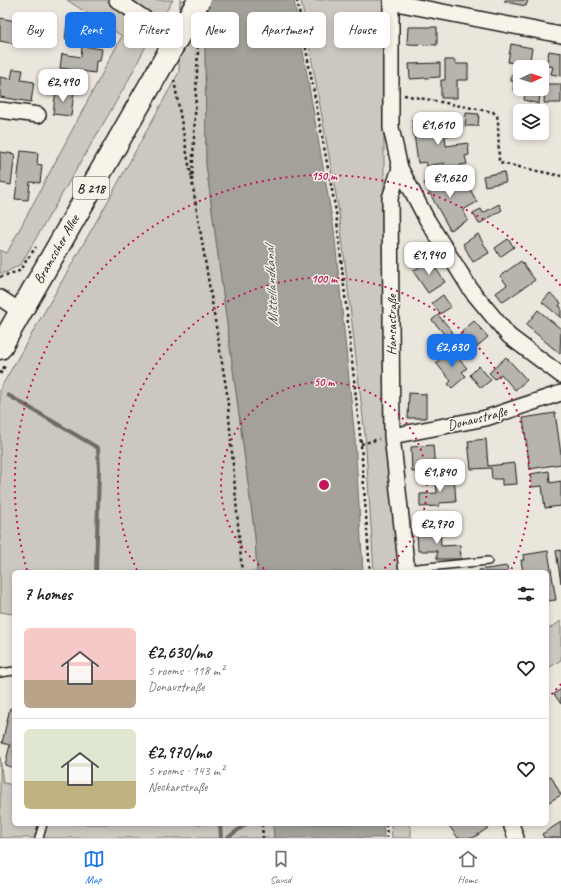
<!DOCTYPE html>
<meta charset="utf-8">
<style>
:root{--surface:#fff;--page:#f6f6f6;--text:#222;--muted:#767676;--line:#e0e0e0;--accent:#1a73e8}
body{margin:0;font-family:Caveat,sans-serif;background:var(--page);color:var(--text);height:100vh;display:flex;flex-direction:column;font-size:15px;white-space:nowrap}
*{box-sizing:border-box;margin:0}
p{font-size:13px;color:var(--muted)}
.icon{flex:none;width:22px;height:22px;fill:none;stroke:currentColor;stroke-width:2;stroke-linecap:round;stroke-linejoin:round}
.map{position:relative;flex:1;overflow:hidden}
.side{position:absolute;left:12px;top:570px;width:537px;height:256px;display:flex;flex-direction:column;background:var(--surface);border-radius:6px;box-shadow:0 2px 6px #0003}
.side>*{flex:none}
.guide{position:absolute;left:12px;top:12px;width:537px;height:36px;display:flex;gap:8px}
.needle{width:26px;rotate:87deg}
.fabs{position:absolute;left:513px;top:60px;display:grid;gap:8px}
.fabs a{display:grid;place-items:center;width:36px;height:36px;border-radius:6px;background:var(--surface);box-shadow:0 2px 6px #0003;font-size:20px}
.price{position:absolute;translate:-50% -34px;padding:0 9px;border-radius:8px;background:#fff;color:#222;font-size:13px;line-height:26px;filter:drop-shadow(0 1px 2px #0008)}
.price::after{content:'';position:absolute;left:50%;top:24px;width:12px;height:9px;margin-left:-6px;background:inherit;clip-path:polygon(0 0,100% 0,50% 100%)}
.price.on{background:var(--accent);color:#fff}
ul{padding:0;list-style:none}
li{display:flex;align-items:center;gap:12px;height:100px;padding:0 12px}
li+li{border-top:1px solid var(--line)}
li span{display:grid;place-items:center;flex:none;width:112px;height:80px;border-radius:6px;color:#555}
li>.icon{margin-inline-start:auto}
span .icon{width:48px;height:48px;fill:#fffc;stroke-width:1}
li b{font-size:17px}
h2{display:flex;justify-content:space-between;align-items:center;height:48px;padding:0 12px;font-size:17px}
.tag{padding:0 14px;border-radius:6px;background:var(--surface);box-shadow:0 2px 6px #0003;font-size:14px;line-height:36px}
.tag.on{background:var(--accent);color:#fff}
.tabs{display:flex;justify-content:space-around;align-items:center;height:56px;border-top:1px solid var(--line);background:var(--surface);font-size:11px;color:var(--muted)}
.tabs a{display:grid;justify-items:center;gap:2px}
.tabs .on{color:var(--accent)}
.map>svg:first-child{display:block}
.green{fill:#ccc8c0;stroke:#74726e}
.water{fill:#a3a19a;stroke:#6d6c68}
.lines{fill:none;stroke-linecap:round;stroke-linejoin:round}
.stream{stroke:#6d6c68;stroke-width:4}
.building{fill:#b6b4ac;stroke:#1c1c1c}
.lane-casing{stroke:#1c1c1c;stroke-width:10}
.street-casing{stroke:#1c1c1c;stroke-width:18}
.primary-casing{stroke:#1c1c1c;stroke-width:25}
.path{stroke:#1c1c1c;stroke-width:2.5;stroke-dasharray:3 3;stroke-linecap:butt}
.lane{stroke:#f7f3e8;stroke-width:7}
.street{stroke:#f7f3e8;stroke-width:15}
.primary{stroke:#f7f3e8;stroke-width:22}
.primary-bridge-casing{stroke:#1c1c1c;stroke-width:25;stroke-linecap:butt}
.primary-bridge{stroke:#f7f3e8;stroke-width:22}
.ring{fill:none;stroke:#c2185b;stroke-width:2;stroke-dasharray:2 4}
.labels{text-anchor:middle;stroke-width:3;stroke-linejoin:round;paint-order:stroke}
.shield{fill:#f7f3e8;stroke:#5e5c59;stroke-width:1}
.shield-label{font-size:13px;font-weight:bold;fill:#1c1c1c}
.street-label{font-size:14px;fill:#1c1c1c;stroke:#f7f3e8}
.water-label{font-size:15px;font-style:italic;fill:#52514e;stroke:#f7f3e8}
.centre{fill:#c2185b;stroke:#f7f3e8;stroke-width:2}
.ring-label{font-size:12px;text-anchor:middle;font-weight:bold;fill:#c2185b;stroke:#f7f3e8;stroke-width:3;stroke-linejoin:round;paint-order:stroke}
</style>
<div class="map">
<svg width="561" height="838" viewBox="0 0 561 838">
<rect width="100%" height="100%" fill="#eae6dc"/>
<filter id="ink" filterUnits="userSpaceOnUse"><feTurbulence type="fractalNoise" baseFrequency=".025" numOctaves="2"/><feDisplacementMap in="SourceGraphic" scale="8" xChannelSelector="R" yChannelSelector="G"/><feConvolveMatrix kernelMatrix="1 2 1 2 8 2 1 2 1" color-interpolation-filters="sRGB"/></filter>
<g filter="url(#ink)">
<path class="green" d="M67,0h106l-22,36 -24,47 -106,181 -16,9h-5v-23l7,3 115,-217z
M180,0h17l8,33 1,131 49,372 2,36h-243v42l-14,-2v-223l108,-188 71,-129z
M301,0h83v430l17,142h-27l-9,-137 -26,-223z
M561,621v39l-14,9v-39z
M0,757l3,26 11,2v39h259l1,14h-274z
M391,824h17l3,5v9h-19z"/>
<path class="water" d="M197,0h97l40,230 21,209 8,133h-106l-2,-36 -49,-372 -1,-131z
M273,824h110l1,14h-110z"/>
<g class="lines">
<path class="stream" d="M8,395l90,53 1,22 -3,102
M220,824l1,14
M227,838l18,-13"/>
</g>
<path class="building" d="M505,0h23l-2,6 -21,-4z
M0,18l31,6 -5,22 -26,-5z
M67,23l15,2 -3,16 -14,-2z
M408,27h29v18l-30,-1z
M511,44l21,4 -3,18 -21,-4z
M82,46l20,3 -2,12h-4l-1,12 -35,-5 2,-14 19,3z
M549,51l12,2v23l-10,-2 2,-7 -7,-2z
M445,60h10v4h13v16h-11v18h-16v-18h4z
M440,63v14l-30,2 -1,-15z
M13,69l10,1 -2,10 13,2 -3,20 -31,-5v-20l11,2z
M511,75l9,1v13h2v2l-9,-1 1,-8 -3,-1z
M545,84h16v19h-17z
M56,89l18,3 -3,24 -18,-2z
M526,89l14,1 -1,14 -15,-4z
M466,113l13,1 -1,12h-13z
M452,114l1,8 -5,1 1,12 -4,1 1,10 22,-3 1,12 -4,1 2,8 -7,1 1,8 -15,2 -2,-12 -17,3 -1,-4 -8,1 -6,-43 17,-2 1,10 17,-2 -2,-11z
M21,151l17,2 -1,11 5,1 -2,18 -10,-1 -2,18 -13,-1z
M0,152l15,2 -4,31 -11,-2z
M435,172l2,4 6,-1 7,13 15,-8 12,22 -14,8 5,10 -18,10 -26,-47 4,-1 -3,-5z
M504,172l2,10 -21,4 -2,-10z
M499,204l3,6 -23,14 -6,-11 8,-4 2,4z
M478,234l11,19 -16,9 -10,-18z
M508,239l6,8 -14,10 -5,-9z
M430,260l15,22 -17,11 -15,-22z
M521,261l14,19 -32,22 -7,-9 11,-8 -7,-9z
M550,293l11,10 -2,3 2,1v11l-19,-16z
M443,295l8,12 -11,7 -8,-11z
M538,310l23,19 -1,25 -34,-29z
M438,315l15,17 -6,5 -15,-17z
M474,321l14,16 -14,12 -14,-16z
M451,350l16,18 -5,4 4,4 -14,12 -4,-4 3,-3 -15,-18z
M506,357l21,23 -12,10 -14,-16 -6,5 -6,-6z
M479,366l12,14 -10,8 -11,-13z
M409,393l17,1v24h-18z
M555,413l6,41v10l-31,5 -7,-51z
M486,439l2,27 27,-3 2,21 -15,1v-6h-10l-1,-11 -20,1 -3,-28z
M433,445l2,25 -23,2 -1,-25z
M549,471l1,12 11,-2v25l-16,2 -3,-22 -10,1 -2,-13z
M454,475l2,27 -17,1v3l-19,1v-13l17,-1 -1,-17z
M440,529l1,17 19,-1 1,14h-24v-8h-19l-1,-21z
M561,550v33l-5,-32z
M548,551l8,49 -9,1v-29h-24l-2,-12h3l-1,-5z
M507,566l1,6h-29v-2z
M561,689v15l-7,-10z
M10,708l4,1v59l-9,-3 5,-20 -8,-2z
M551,776l10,19 -14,8v-25z
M561,822v16h-17l-2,-4z
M454,824h31l3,4 -15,10h-15l-8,-11z"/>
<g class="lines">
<g class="lane-casing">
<path id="lane" d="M407,569l81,-8
M0,673l14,-2
M39,838l4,-14"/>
</g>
<g class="street-casing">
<path id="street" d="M117,0l46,31
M391,0v128l9,40 -10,30 2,238 15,136
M391,2l170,33
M0,110l38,5
M400,168l26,50 45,72 38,46 52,39
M0,298l20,13
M392,436l94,-18 75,-25
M511,824l5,14"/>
</g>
<g class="primary-casing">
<path id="primary" d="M0,348l172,-301"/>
</g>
<path class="path" d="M297,0l39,212 25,232 9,128
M197,40l1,10 -6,131 35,212 15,179
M174,80l17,96
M404,95l89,17 4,4 1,5 1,40 1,2 61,13
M0,277l19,-6 17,-24
M0,374l6,-10
M361,444l18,-5
M262,824l1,14
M386,824l1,14"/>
<use href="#lane" class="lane"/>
<use href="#street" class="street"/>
<use href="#primary" class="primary"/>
<g class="primary-bridge-casing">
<path id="primary-bridge" d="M172,47l27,-47"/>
</g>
<use href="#primary-bridge" class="primary-bridge"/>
</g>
</g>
<g class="ring">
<path d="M269 572A103 103 0 1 1 379 572"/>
<path d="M137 570A206 206 0 1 1 511 570"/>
<path d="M561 684A309 309 0 0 1 548 698M27 570A309 309 0 0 1 561 286"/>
</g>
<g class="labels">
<rect class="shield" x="73" y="177" width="36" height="22" rx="3"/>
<g class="shield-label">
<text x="91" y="193">B 218</text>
</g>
<g class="street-label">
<text transform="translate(56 249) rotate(-60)" y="5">Bramscher Allee</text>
<text transform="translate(391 325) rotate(-90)" y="5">Hansastraße</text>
<text transform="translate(477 418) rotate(-14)" y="5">Donaustraße</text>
</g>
<g class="water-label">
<text transform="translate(271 286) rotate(-93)" y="5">Mittellandkanal</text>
</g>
</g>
<circle cx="324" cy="485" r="6" class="centre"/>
<g class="ring-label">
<text x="324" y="180">150 m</text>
<text x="324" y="283">100 m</text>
<text x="324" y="386">50 m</text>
</g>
</svg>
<div class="fabs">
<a><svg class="needle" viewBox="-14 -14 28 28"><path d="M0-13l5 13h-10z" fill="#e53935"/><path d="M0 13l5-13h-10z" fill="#767676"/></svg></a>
<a><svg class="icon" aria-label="layers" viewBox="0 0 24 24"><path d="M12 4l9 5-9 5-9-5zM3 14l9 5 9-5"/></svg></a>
</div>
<b class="price" style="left:63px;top:103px">€2,490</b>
<b class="price" style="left:438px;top:146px">€1,610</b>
<b class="price" style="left:450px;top:199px">€1,620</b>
<b class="price" style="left:429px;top:276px">€1,940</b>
<b class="price on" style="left:452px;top:368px">€2,630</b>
<b class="price" style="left:440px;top:493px">€1,840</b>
<b class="price" style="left:437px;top:545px">€2,970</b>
<div class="guide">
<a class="tag">Buy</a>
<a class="tag on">Rent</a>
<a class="tag">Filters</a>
<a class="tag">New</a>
<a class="tag">Apartment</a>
<a class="tag">House</a>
</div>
<section class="side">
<h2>7 homes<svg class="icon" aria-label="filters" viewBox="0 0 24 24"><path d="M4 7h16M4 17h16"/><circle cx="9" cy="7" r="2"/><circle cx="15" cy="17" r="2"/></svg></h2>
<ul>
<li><span style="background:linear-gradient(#f6c9c9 65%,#b9a48a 0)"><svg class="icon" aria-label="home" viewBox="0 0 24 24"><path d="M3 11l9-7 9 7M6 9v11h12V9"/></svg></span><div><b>€2,630/mo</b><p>5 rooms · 118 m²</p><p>Donaustraße</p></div><svg class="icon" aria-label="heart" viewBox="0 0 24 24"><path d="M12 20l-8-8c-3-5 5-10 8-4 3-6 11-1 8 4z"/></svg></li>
<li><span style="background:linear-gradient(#dfe7d0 65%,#c2b280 0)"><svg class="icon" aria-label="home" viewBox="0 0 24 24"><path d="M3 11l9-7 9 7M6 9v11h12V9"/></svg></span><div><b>€2,970/mo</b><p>5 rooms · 143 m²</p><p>Neckarstraße</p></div><svg class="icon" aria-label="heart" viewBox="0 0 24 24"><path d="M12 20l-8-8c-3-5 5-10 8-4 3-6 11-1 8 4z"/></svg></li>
</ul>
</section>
</div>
<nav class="tabs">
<a class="on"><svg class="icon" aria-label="map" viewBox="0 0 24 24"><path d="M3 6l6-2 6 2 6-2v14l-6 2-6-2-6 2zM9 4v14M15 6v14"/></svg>Map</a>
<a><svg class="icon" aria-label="saved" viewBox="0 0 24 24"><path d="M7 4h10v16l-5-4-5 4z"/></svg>Saved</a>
<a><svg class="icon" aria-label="home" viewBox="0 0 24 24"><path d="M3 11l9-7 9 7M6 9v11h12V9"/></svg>Home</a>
</nav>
